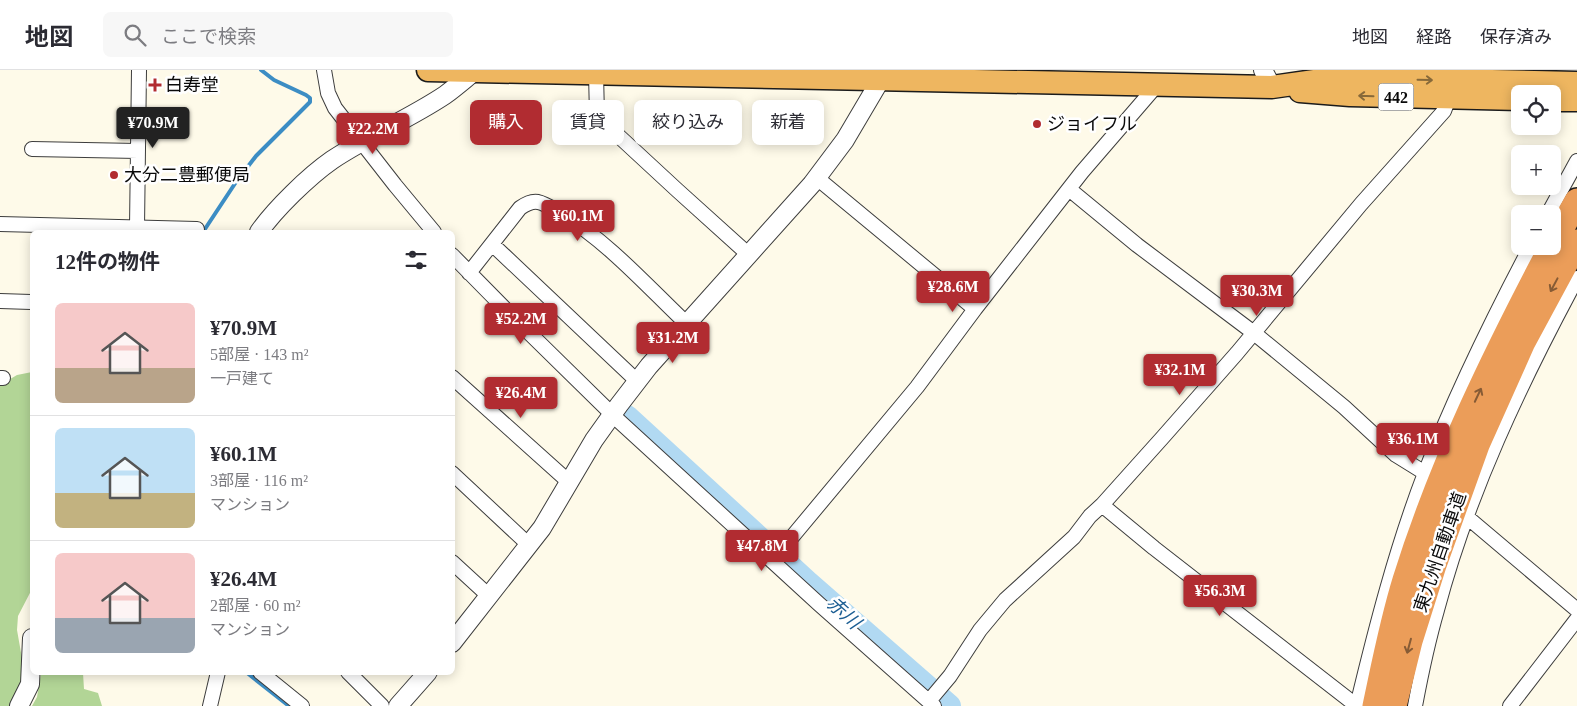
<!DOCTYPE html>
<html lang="ja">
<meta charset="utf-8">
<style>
:root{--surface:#fff;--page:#f7f7f7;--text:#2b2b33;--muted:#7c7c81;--line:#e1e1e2;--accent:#b12c31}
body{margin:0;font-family:"Times New Roman","Noto Sans JP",serif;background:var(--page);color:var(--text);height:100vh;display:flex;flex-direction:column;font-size:19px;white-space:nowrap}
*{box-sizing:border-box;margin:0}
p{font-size:16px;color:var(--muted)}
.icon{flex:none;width:28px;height:28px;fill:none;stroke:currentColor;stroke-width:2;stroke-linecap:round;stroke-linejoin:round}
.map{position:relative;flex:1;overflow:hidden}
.sheet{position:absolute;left:30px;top:160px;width:425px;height:445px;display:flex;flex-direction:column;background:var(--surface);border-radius:8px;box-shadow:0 2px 12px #0003}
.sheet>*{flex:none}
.banner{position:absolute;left:470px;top:30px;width:475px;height:45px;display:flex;gap:10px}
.controls{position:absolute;left:1511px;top:15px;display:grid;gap:10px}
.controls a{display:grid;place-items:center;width:50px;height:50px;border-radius:8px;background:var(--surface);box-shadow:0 2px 12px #0003;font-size:25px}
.price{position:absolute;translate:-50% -42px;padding:0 11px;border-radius:5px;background:var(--accent);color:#fff;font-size:16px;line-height:32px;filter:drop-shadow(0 1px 2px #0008)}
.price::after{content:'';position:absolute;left:50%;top:30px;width:15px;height:11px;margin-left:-8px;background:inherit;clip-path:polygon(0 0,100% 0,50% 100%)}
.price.selected{background:#222;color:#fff}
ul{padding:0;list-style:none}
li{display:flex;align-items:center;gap:15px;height:125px;padding:0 25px}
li+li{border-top:1px solid var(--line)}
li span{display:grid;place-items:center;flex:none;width:140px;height:100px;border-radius:8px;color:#555}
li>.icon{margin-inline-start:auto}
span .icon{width:60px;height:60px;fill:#fffc;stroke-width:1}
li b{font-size:21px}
h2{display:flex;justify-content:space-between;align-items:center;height:60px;padding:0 25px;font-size:21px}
.chip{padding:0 18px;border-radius:8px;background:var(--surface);box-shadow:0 2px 12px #0003;font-size:18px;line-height:45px}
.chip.selected{background:var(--accent);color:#fff}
header{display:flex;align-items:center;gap:30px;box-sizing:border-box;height:70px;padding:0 25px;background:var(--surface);border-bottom:1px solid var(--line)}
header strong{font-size:24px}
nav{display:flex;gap:28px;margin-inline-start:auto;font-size:18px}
.search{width:350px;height:45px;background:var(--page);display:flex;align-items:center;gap:12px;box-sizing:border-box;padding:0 18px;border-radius:8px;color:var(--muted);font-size:19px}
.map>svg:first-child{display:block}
.forest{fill:#b2d596}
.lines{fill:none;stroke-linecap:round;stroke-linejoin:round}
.stream{stroke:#3c8dc4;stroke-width:4}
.river{stroke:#b1d9f2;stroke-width:24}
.minor-casing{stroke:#3d3d3d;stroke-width:16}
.tertiary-casing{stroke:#3d3d3d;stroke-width:20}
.trunk-casing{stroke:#1b1b1b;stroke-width:25}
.motorway-casing{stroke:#1b1b1b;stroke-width:28}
.minor{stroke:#fff;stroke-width:14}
.tertiary{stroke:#fff;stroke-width:18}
.trunk{stroke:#eeb660;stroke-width:22}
.motorway{stroke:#eb9d59;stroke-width:25}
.oneway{stroke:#876939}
.oneway2{stroke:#865b35}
.poi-dot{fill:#b12c31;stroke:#fff;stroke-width:2}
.labels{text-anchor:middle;stroke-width:5;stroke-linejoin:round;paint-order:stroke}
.shield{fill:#fff;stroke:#545454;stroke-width:1}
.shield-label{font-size:16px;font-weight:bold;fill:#0a0a0a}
.poi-label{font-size:18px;fill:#0a0a0a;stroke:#fff;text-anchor:start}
.street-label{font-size:18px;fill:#0a0a0a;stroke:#fff}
.water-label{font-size:19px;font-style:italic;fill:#1c5e93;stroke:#fff}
</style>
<header>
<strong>地図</strong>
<div class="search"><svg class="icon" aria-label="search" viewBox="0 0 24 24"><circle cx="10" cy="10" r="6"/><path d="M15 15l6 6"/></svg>ここで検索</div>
<nav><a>地図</a><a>経路</a><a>保存済み</a></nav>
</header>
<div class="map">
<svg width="1577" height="636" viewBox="0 0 1577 636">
<rect width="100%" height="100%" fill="#fefae9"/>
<path class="forest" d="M32,302v217l-14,27 -1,14 6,34 2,25 -14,17h-11v-321l17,-10z
M41,603h42l1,16 14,4 4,13h-70l5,-9z"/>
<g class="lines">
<path class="stream" d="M203,162l33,-50 20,-26 54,-54v-4l-4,-3 -32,-15 -13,-10
M246,602l43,34"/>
<path class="river" d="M627,347l181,166 141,123"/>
<g class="minor-casing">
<path id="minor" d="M324,0l4,23 7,15 60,77 39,47
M596,3l1,43 80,74 72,65
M32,79l106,2
M817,108l158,131
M1069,119l68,56 117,88 90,74 52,48 29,18
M1548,144l29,-53
M0,154l197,5
M137,157l2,-157
M492,174l145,137
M452,185l60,61 107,105 200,183 115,102
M469,203l51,-65c6,-4 11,-7 18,-6 9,2 16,8 24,12 47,29 85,72 125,110
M0,231l31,1
M452,307l117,105
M0,308h3
M452,403l77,72
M1102,435l52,43 203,158
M1467,447l110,93
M772,491l145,-174 58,-78 107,-137 75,-87
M452,492l37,34
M260,602l42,34
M348,602l34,34
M929,631l21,-25 30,-46 25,-30 69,-63 16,-21 12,-11 61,-68 74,-84 124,-149 83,-93 5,-13
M210,636l8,-34
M1357,636c19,-79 39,-157 68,-233 30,-78 67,-153 106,-227
M1415,636c6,-32 13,-65 22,-96 31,-117 83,-226 140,-332
M1510,636l67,-87"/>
</g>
<g class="tertiary-casing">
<path id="tertiary" d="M1263,0l9,17
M259,162c16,-23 50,-56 73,-72 36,-24 77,-41 113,-65 11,-8 20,-16 30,-24
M452,573l90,-115 52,-88 25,-35 30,-39 163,-182 33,-44 36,-61
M19,636l11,-22 2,-46
M398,636l30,-34"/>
</g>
<g class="trunk-casing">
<path id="trunk" d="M428,0l844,17 56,-8 35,-1 214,5
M1300,21l50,4 170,4
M1552,30h25"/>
</g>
<g class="motorway-casing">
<path id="motorway" d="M1552,175l25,-44
M1375,636c9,-42 17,-84 30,-126 36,-116 90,-226 147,-334
M1394,636l16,-65 24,-76 43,-120 46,-103 54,-100"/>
</g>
<use href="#minor" class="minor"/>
<use href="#tertiary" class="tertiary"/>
<use href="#trunk" class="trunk"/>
<use href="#motorway" class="motorway"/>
</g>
<defs><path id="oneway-shaft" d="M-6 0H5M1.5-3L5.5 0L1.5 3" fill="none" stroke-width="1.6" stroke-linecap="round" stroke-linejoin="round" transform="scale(1.25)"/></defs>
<g class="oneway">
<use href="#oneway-shaft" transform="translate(1425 10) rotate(1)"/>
<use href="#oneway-shaft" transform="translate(1366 26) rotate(-178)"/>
</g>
<g class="oneway2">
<use href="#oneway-shaft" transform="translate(1554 215) rotate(118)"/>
<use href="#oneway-shaft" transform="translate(1478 325) rotate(-65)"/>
<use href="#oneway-shaft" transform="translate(1409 576) rotate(105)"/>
</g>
<g class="poi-dot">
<path d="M152.5 7.5h5v5h5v5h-5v5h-5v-5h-5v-5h5z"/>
<circle cx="1037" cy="54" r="5"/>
<circle cx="114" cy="105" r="5"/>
</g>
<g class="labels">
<rect class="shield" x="1378.5" y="13.5" width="35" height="27" rx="4"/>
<g class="shield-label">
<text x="1396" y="33">442</text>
</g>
<g class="poi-label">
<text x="165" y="21">白寿堂</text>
<text x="1047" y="60">ジョイフル</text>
<text x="124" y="111">大分二豊郵便局</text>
</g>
<g class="street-label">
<text transform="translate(1440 482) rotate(-71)" y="6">東九州自動車道</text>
</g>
<g class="water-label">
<text transform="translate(844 542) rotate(42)" y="7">赤川</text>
</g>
</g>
</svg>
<div class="controls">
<a><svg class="icon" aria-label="locate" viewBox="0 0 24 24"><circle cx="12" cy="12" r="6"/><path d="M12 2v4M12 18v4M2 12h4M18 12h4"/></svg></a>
<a>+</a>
<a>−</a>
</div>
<b class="price selected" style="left:153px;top:79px">¥70.9M</b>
<b class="price" style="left:373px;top:85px">¥22.2M</b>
<b class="price" style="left:578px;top:172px">¥60.1M</b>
<b class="price" style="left:953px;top:243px">¥28.6M</b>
<b class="price" style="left:1257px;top:247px">¥30.3M</b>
<b class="price" style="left:521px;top:275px">¥52.2M</b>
<b class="price" style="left:673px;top:294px">¥31.2M</b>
<b class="price" style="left:1180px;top:326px">¥32.1M</b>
<b class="price" style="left:521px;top:349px">¥26.4M</b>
<b class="price" style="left:1413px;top:395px">¥36.1M</b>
<b class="price" style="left:762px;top:502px">¥47.8M</b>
<b class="price" style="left:1220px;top:547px">¥56.3M</b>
<div class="banner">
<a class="chip selected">購入</a>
<a class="chip">賃貸</a>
<a class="chip">絞り込み</a>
<a class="chip">新着</a>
</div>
<section class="sheet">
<h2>12件の物件<svg class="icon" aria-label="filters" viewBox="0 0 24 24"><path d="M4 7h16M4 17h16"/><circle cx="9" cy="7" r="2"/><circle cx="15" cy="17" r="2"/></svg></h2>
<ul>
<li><span style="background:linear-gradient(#f6c9c9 65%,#b9a48a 0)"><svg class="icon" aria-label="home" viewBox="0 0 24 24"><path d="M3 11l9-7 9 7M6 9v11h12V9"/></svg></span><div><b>¥70.9M</b><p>5部屋 · 143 m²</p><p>一戸建て</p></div></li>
<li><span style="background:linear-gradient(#bfe0f5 65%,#c2b280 0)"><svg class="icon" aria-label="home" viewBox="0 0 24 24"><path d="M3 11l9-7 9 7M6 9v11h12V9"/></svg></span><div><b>¥60.1M</b><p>3部屋 · 116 m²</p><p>マンション</p></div></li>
<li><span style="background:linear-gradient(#f6c9c9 65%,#9aa5b1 0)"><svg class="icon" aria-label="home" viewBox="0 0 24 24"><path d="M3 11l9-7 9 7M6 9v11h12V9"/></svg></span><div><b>¥26.4M</b><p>2部屋 · 60 m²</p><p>マンション</p></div></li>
</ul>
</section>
</div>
